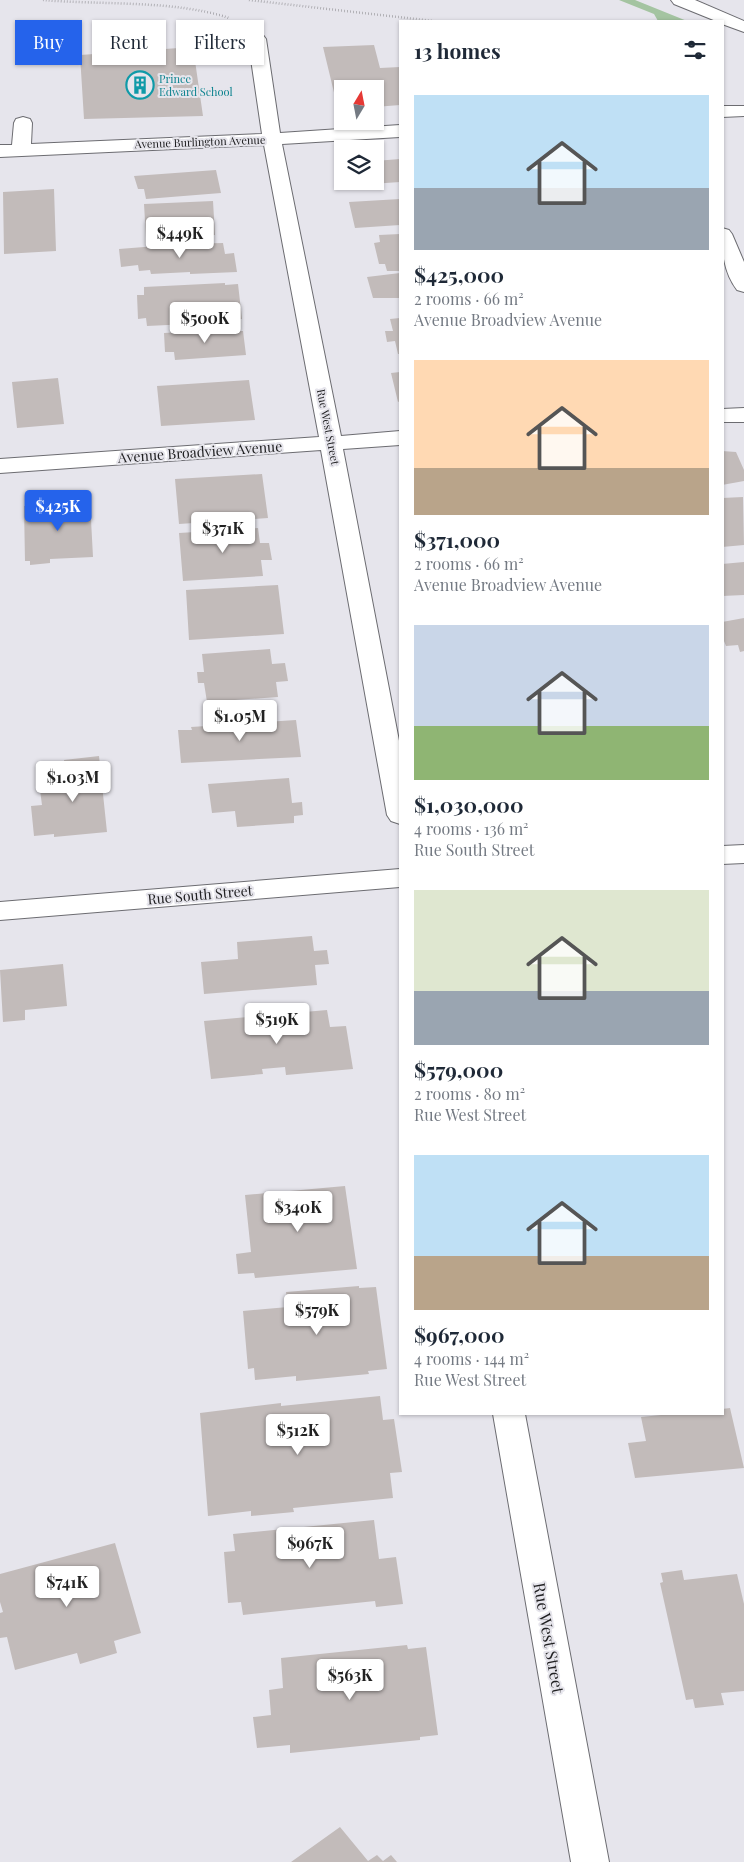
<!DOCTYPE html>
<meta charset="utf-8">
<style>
:root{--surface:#fff;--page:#f2f2f3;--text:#1f2937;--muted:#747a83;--accent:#2563eb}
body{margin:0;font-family:"Playfair Display",serif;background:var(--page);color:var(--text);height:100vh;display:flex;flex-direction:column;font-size:19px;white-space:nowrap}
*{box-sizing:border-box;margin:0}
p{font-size:16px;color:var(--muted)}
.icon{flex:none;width:28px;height:28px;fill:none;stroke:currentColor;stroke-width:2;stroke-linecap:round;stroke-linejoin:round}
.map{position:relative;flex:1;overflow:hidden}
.sheet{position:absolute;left:399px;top:20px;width:325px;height:1395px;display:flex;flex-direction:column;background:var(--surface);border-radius:0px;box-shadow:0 1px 4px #0004}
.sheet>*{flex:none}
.top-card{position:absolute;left:15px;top:20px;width:309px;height:45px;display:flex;gap:10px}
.needle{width:32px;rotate:10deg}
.buttons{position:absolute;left:334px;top:80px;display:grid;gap:10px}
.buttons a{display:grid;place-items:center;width:50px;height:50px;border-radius:0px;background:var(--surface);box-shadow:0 1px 4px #0004;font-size:25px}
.price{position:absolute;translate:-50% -42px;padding:0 11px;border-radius:5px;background:#fff;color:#222;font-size:16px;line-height:32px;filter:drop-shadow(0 1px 2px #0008)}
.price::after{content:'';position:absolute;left:50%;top:30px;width:15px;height:11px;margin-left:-8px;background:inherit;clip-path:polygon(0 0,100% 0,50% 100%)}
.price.selected{background:var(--accent);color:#fff}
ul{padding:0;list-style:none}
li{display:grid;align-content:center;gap:10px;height:265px;padding:0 15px}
li span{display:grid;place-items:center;height:155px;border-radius:0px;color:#555}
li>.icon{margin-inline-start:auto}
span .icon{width:90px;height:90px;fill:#fffc;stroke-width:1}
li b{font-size:21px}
h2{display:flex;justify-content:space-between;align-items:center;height:60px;padding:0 15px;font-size:21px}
.chip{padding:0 18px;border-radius:0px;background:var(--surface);box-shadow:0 1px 4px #0004;font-size:18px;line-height:45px}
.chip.selected{background:var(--accent);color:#fff}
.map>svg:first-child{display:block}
.green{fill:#a4c4a1}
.building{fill:#c2bbba}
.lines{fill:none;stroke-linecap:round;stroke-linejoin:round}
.minor-casing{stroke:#6c6c71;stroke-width:2}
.major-casing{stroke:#6c6c71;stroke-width:2}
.path{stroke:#7e7d81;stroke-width:2.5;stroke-dasharray:0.5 2.5;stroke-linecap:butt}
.minor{fill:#fff;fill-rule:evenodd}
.major{fill:#fff;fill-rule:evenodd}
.labels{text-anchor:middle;stroke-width:4;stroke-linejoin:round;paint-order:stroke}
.far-culture-label{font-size:11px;fill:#0d838f;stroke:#e6e5ec;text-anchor:start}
.far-street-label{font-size:11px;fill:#202022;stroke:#e6e5ec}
.street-label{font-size:14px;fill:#202022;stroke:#e6e5ec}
.near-street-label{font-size:16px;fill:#202022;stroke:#e6e5ec}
</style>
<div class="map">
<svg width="744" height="1862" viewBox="0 0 744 1862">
<rect width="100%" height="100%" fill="#e6e5ec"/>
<path class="green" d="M619,0h16l52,21h-29l-4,-7z"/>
<path class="building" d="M374,45l6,23 20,-1v38l-25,2v-18h-33v19l-4,1 -15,-62z
M193,47l10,69 -119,3 -4,-64z
M400,159v23l-43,3 -1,-4h19v-20z
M216,170l5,23 -75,6 -2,-10h-6l-4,-13z
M54,189l2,62 -52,3 -1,-62z
M400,199v26l-45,3 -6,-26z
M213,201l2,34 -69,3 -2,-34z
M400,234v37h-13l-2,-7h-6l-5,-21 6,-1 -1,-7z
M223,243l2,11 9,-1 3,19 -47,2v-2l-39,2 -1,-4 -11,1 -1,-6 -17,2 -2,-18 63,-5z
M400,273v25h-27l-6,-21z
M225,283v2l13,-1 4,35 -12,1v2l-83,4 -1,-8 -8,1 -1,-24h7v-8z
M400,318v36h-2l-3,-13 -8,1 -2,-11h8l-3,-12z
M232,329v2h11l3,24 -71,5 -1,-8h-9l-1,-19z
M400,372v29l-2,1 -7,-29z
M58,378l6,46 -47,4 -5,-46z
M249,380l6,40 -94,6 -4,-40z
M722,451l14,1 8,18v11l-22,4z
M262,474l6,44 -89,6 -4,-45z
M743,497l1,48 -22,2v-49z
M90,501l3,56 -43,2v4l-20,2v-4h-5l-1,-55z
M258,528l2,15h9l3,17h-11l2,16 -80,5 -4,-48z
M744,562v33l-22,1v-32z
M278,585l6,49 -95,6 -3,-50z
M744,618v33l-4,1 -2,-7 -12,1 -4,-10v-14z
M270,649l2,15 13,-1 3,18 -12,1 2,15 -71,5 -3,-19h-6l-1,-11h7l-2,-18z
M296,720l5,37 -120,6 -3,-33h14l-1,-3z
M99,756l8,76 -53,5v-3l-20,2 -3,-30 11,-1 -2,-15 27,-3 -3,-27z
M289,778l3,25 10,-1 1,13 -9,1v7l-57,4 -2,-16 -23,2 -4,-29z
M312,936l2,15 13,-1 2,14 -14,1 2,20 -113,9 -3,-32 37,-3 -1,-17z
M63,964l4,42 -42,4v10l-22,2 -3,-52z
M327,1010l3,17 16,-1 7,43 -67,6 -1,-8 -23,2 1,5 -52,5 -7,-58z
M345,1186l12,83 -102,9 -1,-5 -16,1 -2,-20 15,-2 -6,-57z
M359,1286v2l17,-1 11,82 -19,2 1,3 -73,7v-5l-41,4 -1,-12 -6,1 -5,-58 45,-4 -2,-15z
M380,1396l3,24 11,-1 8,53 -12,1 3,25 -100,10 1,4 -43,4v-5l-43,5 -8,-103 81,-10v3z
M730,1408l14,60 -109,10 -7,-35 18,-2 -5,-24 30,-3h51v-5z
M374,1520l5,39 17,-2 7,47 -27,3 -1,-6 -132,14 -2,-13 -13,1 -4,-51 11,-1 -2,-17z
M115,1543l26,90 -27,8 3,12 -37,11 -3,-11 -62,17 -8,-33 -7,1v-25l3,-1 -3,-10v-28z
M682,1570l2,10 53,-6 7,30v87l-23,2 3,12 -29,3 -2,-9 -7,1 -26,-117 3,-1 -2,-9z
M407,1645l1,4 18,-2 12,88 -18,2v3l-130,13v-8l-33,3 -4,-31 18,-2 -2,-25 14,-2 -2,-30z
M340,1827l28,34 9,-6 6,6 8,-6 6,7h-106z"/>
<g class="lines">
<g class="minor-casing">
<path id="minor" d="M257,34l6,1 3,4 14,94 120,-8v12l-118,7 59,292 59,-5v14l-57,4 57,297v78l-9,-3 -4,-6 -66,-365 -321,23v-14l319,-22 -55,-292 -264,12v-12h12l2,-22 2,-4 7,-2 7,2 2,4 -1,21 231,-10 -14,-95 3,-4z
M722,106h22v10l-22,1z
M722,228l7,2 3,4 12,28v30l-7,-2c-14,-19 -15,-39 -15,-62z
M744,408v14h-22v-13z
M744,845v18l-22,1v-18z
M400,869v18l-400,33v-18z
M493,1414h32l84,448h-38z"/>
</g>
<g class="major-casing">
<path id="major" d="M671,0h24l49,21v11l-22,-8v-3h-6l-42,-17z"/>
</g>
<path class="path" d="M43,0c57,5 133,0 186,18
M249,0l184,21"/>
<use href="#minor" class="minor"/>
<use href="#major" class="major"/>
</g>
<defs>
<g id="building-ring" transform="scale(1.4375)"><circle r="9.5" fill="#e6e5ec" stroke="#0f9aa8" stroke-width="1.5"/><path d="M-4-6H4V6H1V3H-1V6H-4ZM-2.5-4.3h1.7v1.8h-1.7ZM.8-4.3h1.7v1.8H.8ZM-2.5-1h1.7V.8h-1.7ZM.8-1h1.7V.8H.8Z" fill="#0f9aa8"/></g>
</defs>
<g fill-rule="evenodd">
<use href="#building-ring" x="140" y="85"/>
</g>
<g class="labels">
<g class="far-culture-label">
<text x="159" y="83">Prince<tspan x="159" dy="13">Edward School</tspan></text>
</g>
<g class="far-street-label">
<text transform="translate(200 142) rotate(-2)" y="4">Avenue Burlington Avenue</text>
<text transform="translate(328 427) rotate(79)" y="4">Rue West Street</text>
</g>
<g class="street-label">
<text transform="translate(200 452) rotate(-4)" y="5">Avenue Broadview Avenue</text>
<text transform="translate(200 895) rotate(-5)" y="5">Rue South Street</text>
</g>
<g class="near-street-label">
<text transform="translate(549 1638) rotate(80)" y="6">Rue West Street</text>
</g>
</g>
</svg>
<div class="buttons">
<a><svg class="needle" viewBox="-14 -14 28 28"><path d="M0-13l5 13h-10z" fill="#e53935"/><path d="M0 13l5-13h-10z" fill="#747a83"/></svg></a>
<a><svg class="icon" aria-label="layers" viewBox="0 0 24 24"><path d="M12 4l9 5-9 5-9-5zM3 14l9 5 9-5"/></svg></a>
</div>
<b class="price" style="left:180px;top:259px">$449K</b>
<b class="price" style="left:205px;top:344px">$500K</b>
<b class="price selected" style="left:58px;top:532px">$425K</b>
<b class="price" style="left:223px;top:554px">$371K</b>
<b class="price" style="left:240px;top:742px">$1.05M</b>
<b class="price" style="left:73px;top:803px">$1.03M</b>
<b class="price" style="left:277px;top:1045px">$519K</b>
<b class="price" style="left:298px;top:1233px">$340K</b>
<b class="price" style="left:317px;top:1336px">$579K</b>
<b class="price" style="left:298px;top:1456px">$512K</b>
<b class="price" style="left:310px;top:1569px">$967K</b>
<b class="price" style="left:67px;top:1608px">$741K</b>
<b class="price" style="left:350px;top:1701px">$563K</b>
<div class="top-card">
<a class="chip selected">Buy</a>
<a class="chip">Rent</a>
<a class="chip">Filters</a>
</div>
<section class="sheet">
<h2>13 homes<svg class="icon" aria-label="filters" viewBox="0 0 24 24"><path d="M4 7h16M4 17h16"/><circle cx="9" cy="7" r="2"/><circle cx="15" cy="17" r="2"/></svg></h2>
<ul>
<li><span style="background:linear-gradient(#bfe0f5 60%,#9aa5b1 0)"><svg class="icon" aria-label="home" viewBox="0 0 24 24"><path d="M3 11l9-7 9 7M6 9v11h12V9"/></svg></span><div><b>$425,000</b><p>2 rooms · 66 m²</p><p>Avenue Broadview Avenue</p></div></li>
<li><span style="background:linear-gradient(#ffd9b3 70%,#b9a48a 0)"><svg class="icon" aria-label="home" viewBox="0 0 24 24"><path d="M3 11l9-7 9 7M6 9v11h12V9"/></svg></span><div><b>$371,000</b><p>2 rooms · 66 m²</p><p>Avenue Broadview Avenue</p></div></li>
<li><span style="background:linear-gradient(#c9d6e8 65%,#8fb573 0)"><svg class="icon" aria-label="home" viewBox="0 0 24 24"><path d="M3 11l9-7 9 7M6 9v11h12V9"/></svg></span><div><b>$1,030,000</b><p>4 rooms · 136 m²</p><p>Rue South Street</p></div></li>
<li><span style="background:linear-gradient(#dfe7d0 65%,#9aa5b1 0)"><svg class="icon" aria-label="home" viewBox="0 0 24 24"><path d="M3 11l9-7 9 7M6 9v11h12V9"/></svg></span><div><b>$579,000</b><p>2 rooms · 80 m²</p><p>Rue West Street</p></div></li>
<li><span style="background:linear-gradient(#bfe0f5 65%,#b9a48a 0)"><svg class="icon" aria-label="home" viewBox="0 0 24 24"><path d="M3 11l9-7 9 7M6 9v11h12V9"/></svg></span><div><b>$967,000</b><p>4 rooms · 144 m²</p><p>Rue West Street</p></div></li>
</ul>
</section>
</div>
